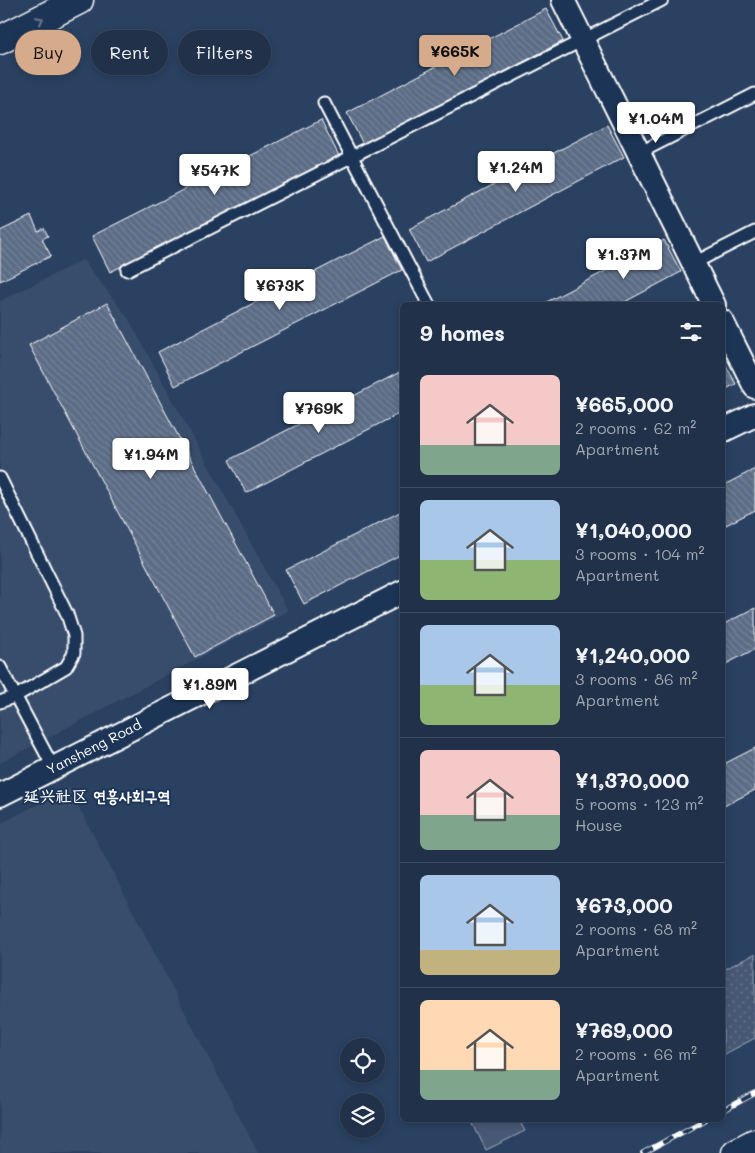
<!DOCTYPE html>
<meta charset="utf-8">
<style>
:root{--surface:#203149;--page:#283950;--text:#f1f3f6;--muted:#a2a9b4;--line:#3d4c61;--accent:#d6ab8b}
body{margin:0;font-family:Mali,"LXGW WenKai TC","Poor Story",sans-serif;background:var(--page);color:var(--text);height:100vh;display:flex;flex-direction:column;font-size:19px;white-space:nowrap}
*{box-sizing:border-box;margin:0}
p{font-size:16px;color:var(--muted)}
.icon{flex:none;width:28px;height:28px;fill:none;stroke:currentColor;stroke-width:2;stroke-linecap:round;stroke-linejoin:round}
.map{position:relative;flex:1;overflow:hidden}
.panel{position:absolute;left:400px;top:302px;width:325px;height:820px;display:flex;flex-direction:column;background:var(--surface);border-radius:8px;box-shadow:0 2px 8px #0003,0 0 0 1px var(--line)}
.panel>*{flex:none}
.hud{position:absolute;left:15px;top:30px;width:310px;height:45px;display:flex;gap:10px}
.controls{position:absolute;left:340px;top:1038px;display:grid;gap:10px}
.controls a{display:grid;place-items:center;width:45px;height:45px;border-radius:50%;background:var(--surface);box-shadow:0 2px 8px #0003,0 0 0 1px var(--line);font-size:25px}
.price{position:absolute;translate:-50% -42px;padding:0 11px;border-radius:5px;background:#fff;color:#222;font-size:16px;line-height:32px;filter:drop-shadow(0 1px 2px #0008)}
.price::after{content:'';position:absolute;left:50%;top:30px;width:15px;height:11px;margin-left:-8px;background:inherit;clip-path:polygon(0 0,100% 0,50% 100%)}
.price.selected{background:var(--accent);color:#111}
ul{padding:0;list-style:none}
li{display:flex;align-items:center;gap:15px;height:125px;padding:0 20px}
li+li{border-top:1px solid var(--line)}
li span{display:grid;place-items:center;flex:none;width:140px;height:100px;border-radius:8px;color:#555}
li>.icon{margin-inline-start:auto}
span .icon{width:60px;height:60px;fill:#fffc;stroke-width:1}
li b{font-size:21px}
h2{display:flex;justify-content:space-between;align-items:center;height:60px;padding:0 20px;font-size:21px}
.chip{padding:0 18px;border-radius:22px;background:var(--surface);box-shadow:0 2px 8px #0003,0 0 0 1px var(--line);font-size:18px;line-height:45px}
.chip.selected{background:var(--accent);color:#111}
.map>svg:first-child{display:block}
.built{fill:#394e6c}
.green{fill:#465975;stroke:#a2acba}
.park{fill:url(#park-dots);stroke:#a2acba}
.building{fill:url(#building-back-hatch);stroke:#fff}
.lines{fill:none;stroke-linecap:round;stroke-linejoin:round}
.service-casing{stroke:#fff;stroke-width:15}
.minor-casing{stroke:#fff;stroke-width:26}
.tertiary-casing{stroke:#fff;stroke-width:31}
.service{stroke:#1d3557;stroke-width:11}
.minor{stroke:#1d3557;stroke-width:22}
.tertiary{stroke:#1d3557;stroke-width:28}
.rail-casing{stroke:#fff;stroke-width:5.5}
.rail{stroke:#1d3557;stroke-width:4;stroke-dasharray:11;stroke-linecap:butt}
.oneway{stroke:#6c7c92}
.labels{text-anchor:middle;stroke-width:4;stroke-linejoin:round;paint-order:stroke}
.street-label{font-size:14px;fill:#fff;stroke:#1d3557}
.quarter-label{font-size:16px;font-weight:bold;fill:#fff;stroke:#1d3557}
</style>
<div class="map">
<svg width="755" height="1153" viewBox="0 0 755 1153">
<defs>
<pattern id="park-dots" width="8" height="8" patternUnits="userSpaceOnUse" patternTransform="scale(1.25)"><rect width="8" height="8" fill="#465975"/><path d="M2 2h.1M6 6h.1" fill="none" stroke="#62728a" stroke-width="1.8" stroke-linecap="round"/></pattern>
<pattern id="building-back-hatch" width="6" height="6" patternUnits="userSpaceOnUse" patternTransform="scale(1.25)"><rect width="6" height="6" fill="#5b6c86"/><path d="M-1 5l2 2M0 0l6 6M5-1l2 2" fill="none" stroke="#748298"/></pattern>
</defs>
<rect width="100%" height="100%" fill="#2a4161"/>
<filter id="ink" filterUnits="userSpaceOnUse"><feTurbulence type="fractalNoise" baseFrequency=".02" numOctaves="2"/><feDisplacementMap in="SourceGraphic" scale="10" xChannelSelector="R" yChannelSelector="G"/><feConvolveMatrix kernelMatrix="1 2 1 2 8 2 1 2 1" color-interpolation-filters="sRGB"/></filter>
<g filter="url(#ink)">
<path class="built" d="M83,260l45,58 160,293 -288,152v-462z
M69,788l189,365h-258v-329z"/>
<path class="green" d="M471,1120h48l6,11 -39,19z"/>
<path class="park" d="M755,954v84l-32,17v-85z"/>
<path class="building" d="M546,9l17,32 -199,105 -17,-33z
M321,120l18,36 -229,116 -18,-36z
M607,125l17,32 -198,105 -17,-33z
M31,216l7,15 6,-3 4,8 -6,3 9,17 -51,25v-50z
M385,236l17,34 -227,116 -17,-34z
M664,240l17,32 -62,33h-78z
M107,303l167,312 -79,42 -166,-312z
M722,358l14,26 -14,7z
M402,371v41l-156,81 -17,-33z
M755,469v41l-33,17v-41z
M402,511v43l-98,50 -18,-34z
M755,608v41l-33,17v-41z
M755,748v42l-33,17v-42z"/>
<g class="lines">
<g class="service-casing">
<path id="service" d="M324,103l105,202
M639,153l116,-59
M694,263l61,-31
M127,270l535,-270
M0,478l67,136 7,22v17l-8,14 -50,29 -16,6
M0,667l53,100"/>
</g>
<g class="minor-casing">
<path id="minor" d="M563,0l151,305
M722,321l33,66
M722,431l33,-16
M0,795l402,-203"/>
</g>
<g class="tertiary-casing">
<path id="tertiary" d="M0,40l79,-40
M736,1153l19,-10"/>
</g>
<use href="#service" class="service"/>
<use href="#minor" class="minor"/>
<use href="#tertiary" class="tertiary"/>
<g class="rail-casing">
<path id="rail" d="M722,1111l33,-18
M643,1153l62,-33"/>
</g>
<use href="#rail" class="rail"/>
</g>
<defs><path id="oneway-chevron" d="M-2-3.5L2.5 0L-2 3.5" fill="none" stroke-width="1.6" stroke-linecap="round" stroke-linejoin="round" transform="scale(1.25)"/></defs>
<use class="oneway" href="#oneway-chevron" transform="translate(40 20) rotate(-27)"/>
</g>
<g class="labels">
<g class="street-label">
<text transform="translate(94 747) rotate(-27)" y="5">Yansheng Road</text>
</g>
<g class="quarter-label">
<text x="97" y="802">延兴社区 연흥사회구역</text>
</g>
</g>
</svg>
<div class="controls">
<a><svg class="icon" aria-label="locate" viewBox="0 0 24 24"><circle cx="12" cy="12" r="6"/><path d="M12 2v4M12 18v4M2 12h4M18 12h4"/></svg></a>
<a><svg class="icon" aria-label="layers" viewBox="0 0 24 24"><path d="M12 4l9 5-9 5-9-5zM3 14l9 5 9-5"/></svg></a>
</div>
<b class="price selected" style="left:455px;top:77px">¥665K</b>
<b class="price" style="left:656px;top:144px">¥1.04M</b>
<b class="price" style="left:516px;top:193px">¥1.24M</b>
<b class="price" style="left:215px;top:196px">¥547K</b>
<b class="price" style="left:624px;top:280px">¥1.37M</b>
<b class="price" style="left:280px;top:311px">¥673K</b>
<b class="price" style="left:319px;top:434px">¥769K</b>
<b class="price" style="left:151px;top:480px">¥1.94M</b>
<b class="price" style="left:210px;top:710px">¥1.89M</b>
<div class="hud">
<a class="chip selected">Buy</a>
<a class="chip">Rent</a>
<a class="chip">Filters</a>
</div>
<section class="panel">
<h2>9 homes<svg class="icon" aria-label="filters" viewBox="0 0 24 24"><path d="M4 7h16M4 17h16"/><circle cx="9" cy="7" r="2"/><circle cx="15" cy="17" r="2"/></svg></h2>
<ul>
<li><span style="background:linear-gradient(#f6c9c9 70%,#7fa58c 0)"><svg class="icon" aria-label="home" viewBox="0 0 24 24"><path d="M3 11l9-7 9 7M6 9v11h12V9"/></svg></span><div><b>¥665,000</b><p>2 rooms · 62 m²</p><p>Apartment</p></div></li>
<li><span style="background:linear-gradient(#a9c7e8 60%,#8fb573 0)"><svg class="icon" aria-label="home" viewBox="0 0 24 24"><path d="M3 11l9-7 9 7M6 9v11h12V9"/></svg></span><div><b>¥1,040,000</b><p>3 rooms · 104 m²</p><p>Apartment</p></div></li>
<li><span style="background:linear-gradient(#a9c7e8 60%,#8fb573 0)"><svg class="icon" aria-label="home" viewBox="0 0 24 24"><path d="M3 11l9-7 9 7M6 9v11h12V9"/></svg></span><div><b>¥1,240,000</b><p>3 rooms · 86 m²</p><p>Apartment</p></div></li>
<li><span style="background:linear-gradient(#f6c9c9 65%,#7fa58c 0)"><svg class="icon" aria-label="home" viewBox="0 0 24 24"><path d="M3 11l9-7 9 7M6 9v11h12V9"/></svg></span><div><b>¥1,370,000</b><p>5 rooms · 123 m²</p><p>House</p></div></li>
<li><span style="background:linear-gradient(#a9c7e8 75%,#c2b280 0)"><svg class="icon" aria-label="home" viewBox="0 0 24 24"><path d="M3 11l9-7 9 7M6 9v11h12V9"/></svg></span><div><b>¥673,000</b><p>2 rooms · 68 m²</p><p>Apartment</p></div></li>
<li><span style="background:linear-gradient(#ffd9b3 70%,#7fa58c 0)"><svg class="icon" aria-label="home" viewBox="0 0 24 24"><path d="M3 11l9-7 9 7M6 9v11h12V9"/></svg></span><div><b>¥769,000</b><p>2 rooms · 66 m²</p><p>Apartment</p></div></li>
</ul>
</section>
</div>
